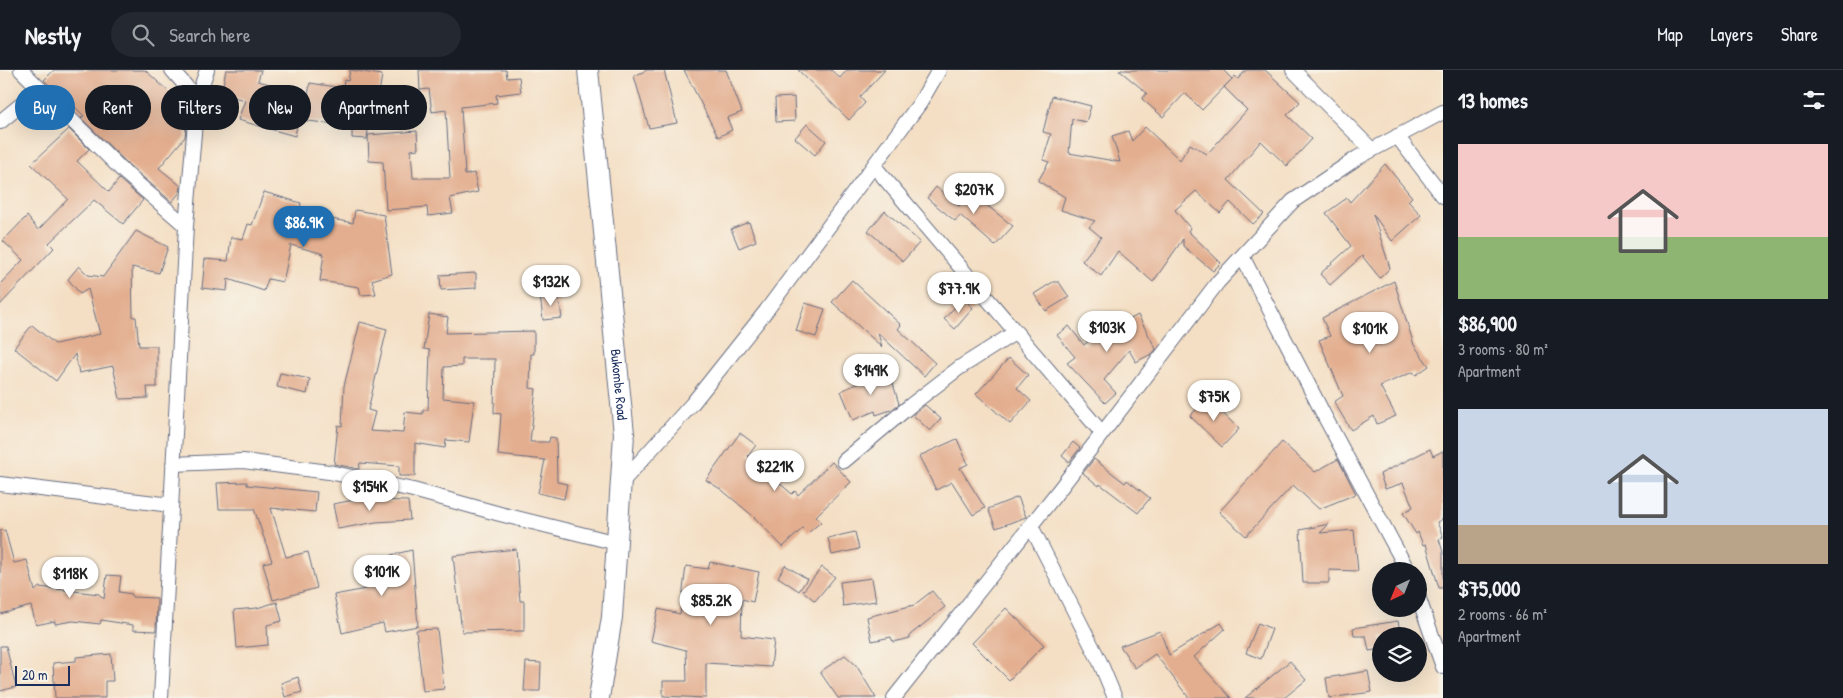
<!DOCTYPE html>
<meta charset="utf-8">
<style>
:root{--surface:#171b24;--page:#242831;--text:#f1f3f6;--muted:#9ea1a6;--line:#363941;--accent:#1f6fb2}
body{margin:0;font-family:"Patrick Hand",sans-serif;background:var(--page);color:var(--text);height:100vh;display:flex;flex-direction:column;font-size:19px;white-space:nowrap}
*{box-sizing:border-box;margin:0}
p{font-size:16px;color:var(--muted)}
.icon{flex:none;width:28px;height:28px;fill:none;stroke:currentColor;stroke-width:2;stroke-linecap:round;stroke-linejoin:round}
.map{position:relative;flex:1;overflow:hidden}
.sheet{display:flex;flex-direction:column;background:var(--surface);width:400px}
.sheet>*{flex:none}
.guide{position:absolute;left:15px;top:15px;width:475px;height:45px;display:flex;gap:10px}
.needle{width:32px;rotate:223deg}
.controls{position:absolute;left:1372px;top:492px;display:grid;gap:10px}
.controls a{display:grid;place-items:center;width:55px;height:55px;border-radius:50%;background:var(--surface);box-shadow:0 5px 20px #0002;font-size:25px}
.scale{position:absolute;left:15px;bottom:12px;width:55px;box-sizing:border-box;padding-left:5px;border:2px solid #1b2f5e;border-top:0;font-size:14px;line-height:18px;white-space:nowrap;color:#1b2f5e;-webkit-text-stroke:4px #f7f3e8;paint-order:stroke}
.price{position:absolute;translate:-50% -42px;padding:0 11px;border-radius:18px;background:#fff;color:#222;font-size:16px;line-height:32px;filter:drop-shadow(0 1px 2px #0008)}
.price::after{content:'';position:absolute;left:50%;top:30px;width:15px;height:11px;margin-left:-8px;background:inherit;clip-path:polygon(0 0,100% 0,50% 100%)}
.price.selected{background:var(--accent);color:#fff}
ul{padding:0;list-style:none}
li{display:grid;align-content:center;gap:10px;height:265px;padding:0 15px}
li span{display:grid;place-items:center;height:155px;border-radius:0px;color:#555}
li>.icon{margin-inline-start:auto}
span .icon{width:90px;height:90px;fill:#fffc;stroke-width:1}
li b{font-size:21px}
h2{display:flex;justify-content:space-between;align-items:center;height:60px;padding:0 15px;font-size:21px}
.chip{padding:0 18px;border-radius:22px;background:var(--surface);box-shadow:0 5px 20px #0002;font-size:18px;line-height:45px}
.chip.selected{background:var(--accent);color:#fff}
header{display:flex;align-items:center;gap:30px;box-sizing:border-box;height:70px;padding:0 25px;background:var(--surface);border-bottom:1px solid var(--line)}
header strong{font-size:24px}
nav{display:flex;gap:28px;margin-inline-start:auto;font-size:18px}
.search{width:350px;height:45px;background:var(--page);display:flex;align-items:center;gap:12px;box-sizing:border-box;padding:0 18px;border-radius:28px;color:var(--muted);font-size:19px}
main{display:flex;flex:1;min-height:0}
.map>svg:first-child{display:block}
.building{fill:#e3ae8f}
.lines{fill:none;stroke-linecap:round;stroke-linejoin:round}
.minor-casing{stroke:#676d82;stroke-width:16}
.secondary-casing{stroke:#676d82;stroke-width:22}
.minor{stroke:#fff;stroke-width:14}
.secondary{stroke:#fff;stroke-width:20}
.labels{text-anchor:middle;stroke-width:4;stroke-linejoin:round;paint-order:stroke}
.street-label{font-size:14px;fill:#1b2f5e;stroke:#f7f3e8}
</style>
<header>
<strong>Nestly</strong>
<div class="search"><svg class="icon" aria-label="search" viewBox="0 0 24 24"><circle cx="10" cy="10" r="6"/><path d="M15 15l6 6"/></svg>Search here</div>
<nav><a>Map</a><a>Layers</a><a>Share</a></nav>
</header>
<main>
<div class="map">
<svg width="1443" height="628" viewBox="0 0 1443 628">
<rect width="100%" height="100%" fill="#f7f3e8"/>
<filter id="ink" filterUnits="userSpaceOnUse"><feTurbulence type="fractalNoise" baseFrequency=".02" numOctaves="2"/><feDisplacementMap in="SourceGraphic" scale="10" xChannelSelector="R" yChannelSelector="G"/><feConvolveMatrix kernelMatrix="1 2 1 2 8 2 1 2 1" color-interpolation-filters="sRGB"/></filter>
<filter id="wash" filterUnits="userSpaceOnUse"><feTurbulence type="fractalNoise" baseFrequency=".0096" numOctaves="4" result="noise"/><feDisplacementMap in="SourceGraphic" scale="20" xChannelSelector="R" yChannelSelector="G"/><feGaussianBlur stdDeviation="1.12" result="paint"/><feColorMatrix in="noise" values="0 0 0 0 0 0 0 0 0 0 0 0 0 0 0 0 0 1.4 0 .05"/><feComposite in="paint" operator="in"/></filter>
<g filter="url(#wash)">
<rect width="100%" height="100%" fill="#f4dfc4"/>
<g id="blocks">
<path class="building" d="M54,0h91l36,33 -13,13 18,12 -1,9 -26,31 22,18 -1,6 -8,10 -42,-36 -49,-48 3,-2 -28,-28 -2,2 -10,-10z
M226,0h35l-3,11 15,4 -1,3 36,8 2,-13 33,5 1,-8 4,1 2,-11 32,5 -5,30 -6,-1 -4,35 -15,-1v-10l-17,-4 -37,-4 -3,16 -57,-16 7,-20 -24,-6z
M419,0h87l1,8 12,-1 2,15 -25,3 1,8 -36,4 4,68 9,-2 4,19 -28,6 3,15 -25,3 -1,-9 -41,3 -3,-48 -14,-1 -1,-26 49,-4 1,18 -7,1 2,28h37l-4,-68 -14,2 -3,-23 -9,1z
M647,0h17l13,53 -28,5 -15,-52z
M684,0h42l16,42 -15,6 5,12 -14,7z
M798,0h33l9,8 7,-8h38l-25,27 5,6 -16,17z
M1119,0h104l9,9 -30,31 -17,-17 -22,24 -21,-18 5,-6z
M1246,0h19l35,32 -13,13 25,24 -25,27 -26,-25 -33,39 36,34 -11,10 -23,-22 -10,11 -24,-22 -21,19 15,18 -2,3 33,32 -8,8 -30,-25v-7l-30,43 -35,-31 -17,25 -19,-15 19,-24 -12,-10 6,-6 -34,-11 4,-13 -27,-16 11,-19 -6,-2 8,-26 -8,-2 9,-36 39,10 -5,16 -14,-3 -3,34 51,9 -8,-26 16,-5 4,10 13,-14 35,33 10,-16 17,10 40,-44 -23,-23 11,-11 3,3z
M794,27l1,24 -19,1 -1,-24z
M807,54l19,17 -11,14 -20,-17z
M69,59l20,20 -12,12 32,31 10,-13 24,21 -20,24 -29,-24 -45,43 5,5 -54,57v-21l23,-24 -20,-19 24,-25 11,14 30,-31 -37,-35z
M1385,94l27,33 -4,4 13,14 -29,26 -19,-27 17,54 -10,10 -18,-22 -32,29 -10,-11 31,-28 -25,-33 21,-15 3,4z
M936,117l23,19 11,-14 43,34 -18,20 -35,-31 -5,6 -28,-23z
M264,122l37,11 -2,10 54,10 2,-13 29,5 8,59 -20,6 4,14 -15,1 -2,-8 -39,-6 4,-27 -33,-9 -8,37 -15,-3 -4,12 -36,-12 -1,12 -25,-3 3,-29 23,2 3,-24 12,2 5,-15 4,1z
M885,141l35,31 -17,19 -35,-30z
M749,152l7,19 -17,7 -8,-19z
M136,161l32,16 -9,26 -27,-6 1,50h3l3,29h18v41h-10l1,11 -28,1 -7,-33 -34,7 -4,-19 -19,27 -42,-33 18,-23 23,19 45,-10 -12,-45 -8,5 -12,-15 11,-13 9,9 15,2z
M476,203v15l-35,2 -1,-15z
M852,210l49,45 -3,4 37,34 -11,13 -46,-43 4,14 -50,-45z
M1394,211l20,64 15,21 -13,9 -3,-3 -33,14 16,30 -19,8 -3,-8 -23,14 -17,-28 9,-6 -24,-56 11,-4 -8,-18z
M1053,212h6l10,15 -23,14 -12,-17z
M558,223l4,25 -19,2 -3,-25z
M963,228l10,10 -18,21 -11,-10z
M805,233l20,6 -9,28 -20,-6z
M429,244l19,3 -2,16 88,-2v23h-3l-1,34 6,1 -6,53h19l1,-5 6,1 1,44 10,2 -3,15 -26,-6 7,-33 -47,-5 3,-41 -7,-1 1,-54h-33v7l-18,1 -1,31 31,3 -5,41 -23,-2 -1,8 -30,-5v33h-16v-10l-39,-3 -1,6 -25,-5 4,-39 4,1 2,-40 16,-64 27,7 -19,81 7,2 -5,19 33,2 2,-21 18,2v-4h5l2,-60 -6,-1z
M1138,245l18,34 -3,4 -17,9 -7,-12 -25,30 12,13 -11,10 -38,-40 8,-6 -18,-22 12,-9 15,19 24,-20 4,4z
M1009,288l19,17 -11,13 14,13 -21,23 -34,-30z
M889,300l10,34 -8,6 -15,5 -1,-4 -22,9 -12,-29 24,-11 -1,-2z
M280,303l30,6 -3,15 -30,-7z
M1207,328l32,31 -17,18 -32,-31z
M925,335l16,14 -11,12 -17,-16z
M740,363l16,12 -8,11 44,38 3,-3 3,4 34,-33 19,20 -35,34 5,6 -12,10 -5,-5 -21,20 -29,-30 -32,-27 -16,-10z
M957,369l11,25 -8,4 25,40 -12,7 -21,-33 -16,8 -17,-34z
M1073,372l7,6 -11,14 -7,-6z
M1282,372l33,30 23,-13 18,35 -37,15 -26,-24 -47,51 -27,-24z
M1430,379l3,7 10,-5v68l-6,3 6,15 -4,2 4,13v36h-4l-13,-44 -3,1 -5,-13 -2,2 -13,-21 10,-6 -10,-24 -18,6 -5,-15z
M1094,389l31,24 2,-3 23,18 -12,15 -38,-29 -1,2 -16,-13z
M247,412v3l70,7 -2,20 -44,-4 15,49 22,-5 9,36 -44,12 -10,-37 9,-2 -18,-52h-35l-2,-26z
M370,427l1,3 37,1 2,19 -34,2 -38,7 -5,-25z
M1018,427l8,20 -30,11 -8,-19z
M1329,454l-9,9 34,-3 4,41 -29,-1v13h-26l-3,-53z
M5,460l9,33 13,-3 8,31 4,-4 60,7 5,5 3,-24 14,1 -2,16 13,2v3l25,1 -1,33 -23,-1v-5l-32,-5 -1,4 -27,-3 -18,3v-3l-19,4 -5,-19 -31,8v-83z
M855,462l4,17 -27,6 -4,-17z
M516,479l4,52h4v30l-62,1 -9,-76z
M412,480l6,76 -33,6 -2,-9 -41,10 -8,-38 32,-6 -6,-19 32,-10 -1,-5z
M710,492l49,10 -6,30 -11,-3 -1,37 33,4 -3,27 -65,-4v35l-43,-2v-15h24l-1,-31 -35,-9 7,-32 22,5 6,-48 22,3z
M785,495l22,14 -8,12 -21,-14z
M822,497l13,10 -20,24 -12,-10z
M872,508l4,23 -33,5 -3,-24z
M932,521l13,16 -35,28v3l-17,4 -2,-5 -19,4 -5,-24 47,-12z
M277,532l5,19 -15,4 1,20 -31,3 -3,-38 23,-2z
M1006,538l38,37 -35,35 -37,-37z
M1398,551l3,15h-20v13l-12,2 -3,-15h-12l-1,-8z
M1221,553l4,6 -31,28 37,41h-42l-34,-44 -20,14 -15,-22 40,-15 9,24z
M1258,553l14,6 -11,30 -15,-6z
M437,559l7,60 -21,2 -7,-61z
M0,576h6l10,41 -16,4z
M111,584l2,27h-8v17h-50l-2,-35 23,-2v-4z
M845,585l11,10 20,33h-38l-18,-26z
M1290,591l16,19 -22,18h-39z
M526,592l15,1 -1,28h-16z
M1368,601l4,21 -43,6 -3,-20z
M298,607l4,15 -17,5 -4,-14z"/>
</g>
</g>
<g filter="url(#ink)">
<use href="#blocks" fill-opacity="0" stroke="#676d82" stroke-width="1"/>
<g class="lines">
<g class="minor-casing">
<path id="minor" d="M21,0l103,102 62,54
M172,0l25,29
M1293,0l79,80
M0,52l40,-33
M1397,66l46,60
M874,96l228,267
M1242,186l84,163 82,152
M844,391l67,-56 48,-37 57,-36
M173,394l70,-3 86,11 84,18 87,24 117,29
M621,413l71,-79 74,-93 154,-208 19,-33
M0,414l171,21
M1031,456l69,136 15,36
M1419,529l24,68
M161,628l25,-472 11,-127 10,-29
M894,628l165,-208 159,-208 75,-81 64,-43 86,-46"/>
</g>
<g class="secondary-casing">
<g id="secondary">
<path id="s1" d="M588,0l36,364 -12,183 -13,81"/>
</g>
</g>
<use href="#minor" class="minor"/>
<use href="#secondary" class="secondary"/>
</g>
</g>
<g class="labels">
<g class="street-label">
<text dy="5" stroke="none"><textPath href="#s1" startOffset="316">Bukombe Road</textPath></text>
</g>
</g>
</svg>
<div class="controls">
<a><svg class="needle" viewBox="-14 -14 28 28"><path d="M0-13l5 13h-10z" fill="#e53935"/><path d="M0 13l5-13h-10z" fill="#9ea1a6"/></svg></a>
<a><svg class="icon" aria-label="layers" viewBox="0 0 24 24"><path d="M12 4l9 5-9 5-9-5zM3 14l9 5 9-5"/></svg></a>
</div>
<div class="scale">20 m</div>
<b class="price" style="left:974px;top:145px">$207K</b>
<b class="price selected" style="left:304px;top:178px">$86.9K</b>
<b class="price" style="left:551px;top:237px">$132K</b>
<b class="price" style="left:959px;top:244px">$77.9K</b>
<b class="price" style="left:1107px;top:283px">$103K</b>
<b class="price" style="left:1370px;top:284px">$101K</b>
<b class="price" style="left:871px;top:326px">$149K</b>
<b class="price" style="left:1214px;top:352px">$75K</b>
<b class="price" style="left:775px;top:422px">$221K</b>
<b class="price" style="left:370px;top:442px">$154K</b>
<b class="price" style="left:382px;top:527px">$101K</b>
<b class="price" style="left:70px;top:529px">$118K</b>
<b class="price" style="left:711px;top:556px">$85.2K</b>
<div class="guide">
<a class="chip selected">Buy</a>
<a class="chip">Rent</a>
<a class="chip">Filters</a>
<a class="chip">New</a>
<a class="chip">Apartment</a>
</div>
</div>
<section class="sheet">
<h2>13 homes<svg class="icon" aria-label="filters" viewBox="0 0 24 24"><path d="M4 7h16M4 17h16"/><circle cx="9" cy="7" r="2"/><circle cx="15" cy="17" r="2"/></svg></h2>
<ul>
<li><span style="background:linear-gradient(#f6c9c9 60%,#8fb573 0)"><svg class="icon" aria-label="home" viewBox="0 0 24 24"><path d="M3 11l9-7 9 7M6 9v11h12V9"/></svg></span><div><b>$86,900</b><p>3 rooms · 80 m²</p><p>Apartment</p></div></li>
<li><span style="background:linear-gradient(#c9d6e8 75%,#b9a48a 0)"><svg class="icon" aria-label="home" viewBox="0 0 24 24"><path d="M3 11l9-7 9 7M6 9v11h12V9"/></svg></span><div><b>$75,000</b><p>2 rooms · 66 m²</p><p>Apartment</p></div></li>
</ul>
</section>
</main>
